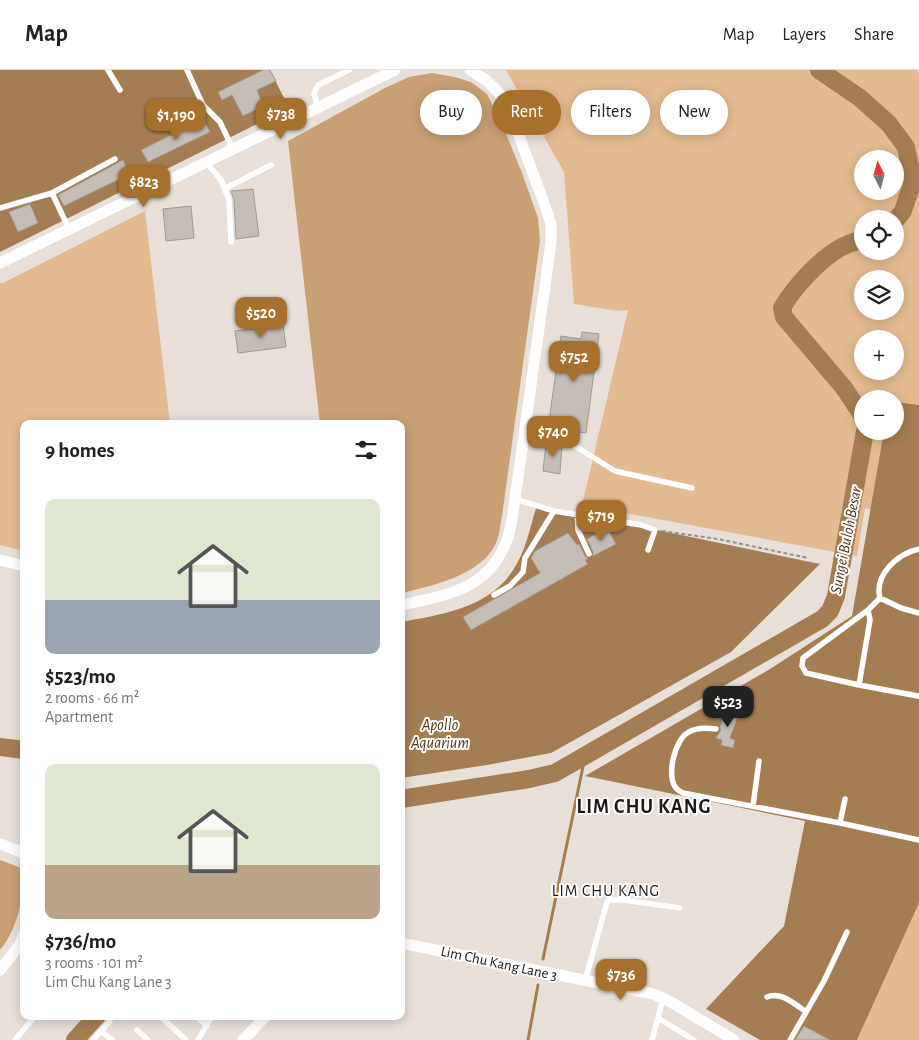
<!DOCTYPE html>
<meta charset="utf-8">
<style>
:root{--surface:#fff;--page:#f6f6f6;--text:#202124;--muted:#757577;--line:#e0e0e0;--accent:#a8702d}
body{margin:0;font-family:"Alegreya Sans",sans-serif;background:var(--page);color:var(--text);height:100vh;display:flex;flex-direction:column;font-size:19px;white-space:nowrap}
*{box-sizing:border-box;margin:0}
p{font-size:16px;color:var(--muted)}
.icon{flex:none;width:28px;height:28px;fill:none;stroke:currentColor;stroke-width:2;stroke-linecap:round;stroke-linejoin:round}
.map{position:relative;flex:1;overflow:hidden}
.side{position:absolute;left:20px;top:350px;width:385px;height:600px;display:flex;flex-direction:column;background:var(--surface);border-radius:10px;box-shadow:0 2px 12px #0003}
.side>*{flex:none}
.top-card{position:absolute;left:420px;top:20px;width:424px;height:45px;display:flex;gap:10px}
.needle{width:32px;rotate:354deg}
.controls{position:absolute;left:854px;top:80px;display:grid;gap:10px}
.controls a{display:grid;place-items:center;width:50px;height:50px;border-radius:50%;background:var(--surface);box-shadow:0 2px 12px #0003;font-size:25px}
.price{position:absolute;translate:-50% -42px;padding:0 11px;border-radius:10px;background:var(--accent);color:#fff;font-size:16px;line-height:32px;filter:drop-shadow(0 1px 2px #0008)}
.price::after{content:'';position:absolute;left:50%;top:30px;width:15px;height:11px;margin-left:-8px;background:inherit;clip-path:polygon(0 0,100% 0,50% 100%)}
.price.active{background:#222;color:#fff}
ul{padding:0;list-style:none}
li{display:grid;align-content:center;gap:10px;height:265px;padding:0 25px}
li span{display:grid;place-items:center;height:155px;border-radius:10px;color:#555}
li>.icon{margin-inline-start:auto}
span .icon{width:90px;height:90px;fill:#fffc;stroke-width:1}
li b{font-size:21px}
h2{display:flex;justify-content:space-between;align-items:center;height:60px;padding:0 25px;font-size:21px}
.tag{padding:0 18px;border-radius:22px;background:var(--surface);box-shadow:0 2px 12px #0003;font-size:18px;line-height:45px}
.tag.active{background:var(--accent);color:#fff}
header{display:flex;align-items:center;gap:30px;box-sizing:border-box;height:70px;padding:0 25px;background:var(--surface);border-bottom:1px solid var(--line)}
header strong{font-size:24px}
nav{display:flex;gap:28px;margin-inline-start:auto;font-size:18px}
.map>svg:first-child{display:block}
.green{fill:#e4bb90;fill-rule:evenodd}
.forest{fill:#c99f74}
.water{fill:#a57d52}
.lines{fill:none;stroke-linecap:round;stroke-linejoin:round}
.stream{stroke:#a57d52;stroke-width:3}
.river{stroke:#a57d52;stroke-width:18}
.building{fill:#c4bdb6;stroke:#a19a93}
.path{stroke:#98928d;stroke-width:2;stroke-dasharray:4 2.5;stroke-linecap:butt}
.lane{stroke:#fff;stroke-width:5.5}
.street{stroke:#fff;stroke-width:11}
.labels{text-anchor:middle;stroke-width:4;stroke-linejoin:round;paint-order:stroke}
.street-label{font-size:15px;fill:#1c1917;stroke:#fff}
.water-label{font-size:16px;font-style:italic;fill:#523513;stroke:#fff}
.neighbourhood-label{font-size:16px;letter-spacing:1px;fill:#1c1917;stroke:#fff}
.district-label{font-size:20px;font-weight:bold;letter-spacing:1px;fill:#1c1917;stroke:#fff}
</style>
<header>
<strong>Map</strong>
<nav><a>Map</a><a>Layers</a><a>Share</a></nav>
</header>
<div class="map">
<svg width="919" height="970" viewBox="0 0 919 970">
<rect width="100%" height="100%" fill="#e7dfd8"/>
<path class="green" d="M506,0h411l2,3v448l-54,-13 -8,48 -275,-51 46,-195 -10,1 -44,-7 -10,-132zM862,89h33v32h-33zM862,149h33v32h-33zM862,209h33v32h-33zM862,269h33v32h-33zM862,329h33v32h-33z
M145,141l25,213h-146v127l-24,-6v-262h3z
M919,833v137h-62z"/>
<path class="forest" d="M432,3l22,4 17,5 16,12 15,30 20,49 16,45 2,23 -38,275c-2,8 -2,19 -6,27 -14,32 -64,43 -95,50v-169h-81l-32,-283 97,-53 24,-11z
M0,790l24,9c0,27 -6,60 -24,81z"/>
<path class="water" d="M0,0h270l19,38 -289,144z
M895,332l24,3v498l-62,137h-97l-54,-31 78,-83 21,-105 -220,-45 185,-107 82,-53 32,-185h11z
M537,435l283,59 -89,88 -180,101 -64,12 -86,13v-156c39,-7 89,-14 112,-52 13,-19 17,-43 24,-65z"/>
<g class="lines">
<path class="stream" d="M543,889l42,-202
M528,970l10,-55"/>
<path class="river" d="M819,0l41,28 29,26 17,23 7,34 -10,30 -8,10
M862,169c-7,3 -15,5 -22,9 -21,12 -46,39 -58,60l2,9 60,71 18,27
M0,677l24,3
M401,729l128,-20 26,-6 267,-154 8,-8 6,-15 29,-165
M75,970l22,-24"/>
</g>
<path class="building" d="M263,0h7l6,11 -19,9 6,16 -20,10 -11,-21 -10,5 -4,-8z
M203,49l7,13 -62,30 -7,-12z
M123,90l7,14 -66,32 -6,-11z
M253,119l6,47 -23,3 -2,-39 -3,-9z
M30,134l8,19 -20,9 -9,-20z
M191,136l3,32 -28,3 -3,-32z
M283,255l3,22 -48,6 -3,-22z
M582,262l17,2 -13,99 -38,-5 13,-92 20,3z
M546,373l16,2 -2,29 -17,-3z
M607,458l9,16 -23,12v-4l-6,-13z
M568,463l9,12 2,-1 6,12 3,3 -3,1 3,4 -117,66 -8,-13 77,-44 -9,-15 4,-7z
M726,639l13,4 -9,25 5,2 -2,8 -12,-3 1,-5 -6,-2 5,-8 -1,-3z
M804,956l26,14h-35z"/>
<g class="lines">
<path class="path" d="M662,461l56,8 90,19"/>
<path class="lane" d="M108,0l12,20
M187,0l16,35 17,17 13,27
M318,37l-4,-13 4,-9 31,-15
M206,92l15,18 8,20 2,42
M224,119l47,-24
M52,123l17,36
M0,138l52,-15 63,-34
M524,362l38,6 53,33 77,17
M515,429l39,12 87,14 14,5 -7,20
M577,445l1,15 11,24
M919,479c-22,5 -45,26 -39,49l21,10 18,5
M494,525l16,-9 13,-14 2,-14 29,-47
M880,528l-12,12 -65,48 -1,8 4,7 53,12 59,11
M859,615l11,-65 -2,-10
M716,659c-8,-1 -20,-1 -27,3 -14,6 -24,46 -12,57 2,2 4,3 6,4l157,30 79,17
M753,736l6,-45
M840,753l5,-24
M585,911l22,-79 2,-2h14l57,8
M767,927c14,-6 27,7 38,14
M160,946l26,24
M196,946l11,10
M658,948l36,22
M137,960l11,10
M101,961l11,9
M15,970l20,-24
M93,970l17,-19
M198,970l14,-24
M652,970l11,-41
M790,970l34,-59 23,-49"/>
<path class="street" d="M0,193l395,-193
M0,490l24,6
M401,535c47,-10 90,-16 107,-68 4,-12 5,-26 7,-38l36,-256v-19l-7,-21 -35,-94 -11,-17 -12,-12 -16,-10
M0,774l24,9
M401,873l252,51 16,7 65,39
M0,900l19,-24 5,-12
M243,970l23,-24"/>
</g>
<g class="labels">
<g class="street-label">
<text transform="translate(499 893) rotate(12)" y="5">Lim Chu Kang Lane 3</text>
</g>
<g class="water-label">
<text transform="translate(845 470) rotate(-79)" y="6">Sungei Buloh Besar</text>
<text x="440" y="660">Apollo<tspan x="440" dy="18">Aquarium</tspan></text>
</g>
<g class="neighbourhood-label">
<text x="606" y="826">LIM CHU KANG</text>
</g>
<g class="district-label">
<text x="644" y="743">LIM CHU KANG</text>
</g>
</g>
</svg>
<div class="controls">
<a><svg class="needle" viewBox="-14 -14 28 28"><path d="M0-13l5 13h-10z" fill="#e53935"/><path d="M0 13l5-13h-10z" fill="#757577"/></svg></a>
<a><svg class="icon" aria-label="locate" viewBox="0 0 24 24"><circle cx="12" cy="12" r="6"/><path d="M12 2v4M12 18v4M2 12h4M18 12h4"/></svg></a>
<a><svg class="icon" aria-label="layers" viewBox="0 0 24 24"><path d="M12 4l9 5-9 5-9-5zM3 14l9 5 9-5"/></svg></a>
<a>+</a>
<a>−</a>
</div>
<b class="price" style="left:281px;top:70px">$738</b>
<b class="price" style="left:176px;top:71px">$1,190</b>
<b class="price" style="left:144px;top:138px">$823</b>
<b class="price" style="left:261px;top:269px">$520</b>
<b class="price" style="left:574px;top:313px">$752</b>
<b class="price" style="left:553px;top:388px">$740</b>
<b class="price" style="left:601px;top:472px">$719</b>
<b class="price active" style="left:728px;top:658px">$523</b>
<b class="price" style="left:621px;top:931px">$736</b>
<div class="top-card">
<a class="tag">Buy</a>
<a class="tag active">Rent</a>
<a class="tag">Filters</a>
<a class="tag">New</a>
</div>
<section class="side">
<h2>9 homes<svg class="icon" aria-label="filters" viewBox="0 0 24 24"><path d="M4 7h16M4 17h16"/><circle cx="9" cy="7" r="2"/><circle cx="15" cy="17" r="2"/></svg></h2>
<ul>
<li><span style="background:linear-gradient(#dfe7d0 65%,#9aa5b1 0)"><svg class="icon" aria-label="home" viewBox="0 0 24 24"><path d="M3 11l9-7 9 7M6 9v11h12V9"/></svg></span><div><b>$523/mo</b><p>2 rooms · 66 m²</p><p>Apartment</p></div></li>
<li><span style="background:linear-gradient(#dfe7d0 65%,#b9a48a 0)"><svg class="icon" aria-label="home" viewBox="0 0 24 24"><path d="M3 11l9-7 9 7M6 9v11h12V9"/></svg></span><div><b>$736/mo</b><p>3 rooms · 101 m²</p><p>Lim Chu Kang Lane 3</p></div></li>
</ul>
</section>
</div>
